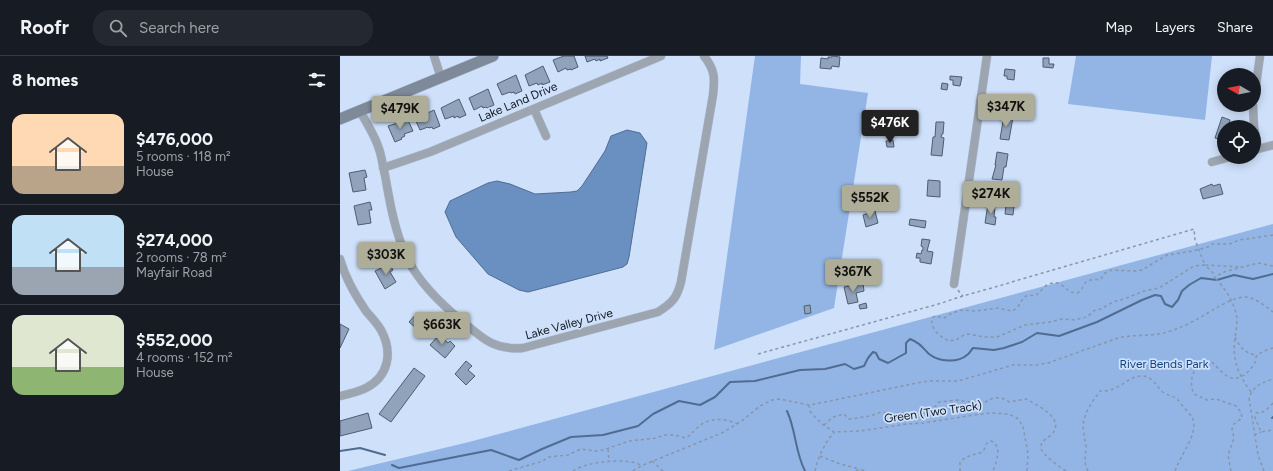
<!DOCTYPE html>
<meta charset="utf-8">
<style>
:root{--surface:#171b24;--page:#242831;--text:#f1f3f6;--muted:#9ea1a6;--line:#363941;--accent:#aead98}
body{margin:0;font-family:Figtree,sans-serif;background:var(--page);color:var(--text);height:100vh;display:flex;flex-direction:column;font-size:15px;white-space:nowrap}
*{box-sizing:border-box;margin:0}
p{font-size:13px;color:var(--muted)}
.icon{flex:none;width:22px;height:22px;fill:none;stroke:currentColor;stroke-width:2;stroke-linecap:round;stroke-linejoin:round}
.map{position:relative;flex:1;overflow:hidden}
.panel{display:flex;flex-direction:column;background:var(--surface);width:340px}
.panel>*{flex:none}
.needle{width:26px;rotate:279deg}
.tools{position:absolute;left:877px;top:12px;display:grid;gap:8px}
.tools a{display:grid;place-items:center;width:44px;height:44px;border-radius:50%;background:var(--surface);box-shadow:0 2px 10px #0003;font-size:20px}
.price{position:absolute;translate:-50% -34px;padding:0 9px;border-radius:4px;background:var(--accent);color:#111;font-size:13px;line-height:26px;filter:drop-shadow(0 1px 2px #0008)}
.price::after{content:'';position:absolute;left:50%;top:24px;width:12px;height:9px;margin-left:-6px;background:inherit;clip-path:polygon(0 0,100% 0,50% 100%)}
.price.selected{background:#222;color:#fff}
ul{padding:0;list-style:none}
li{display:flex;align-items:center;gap:12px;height:100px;padding:0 12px}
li+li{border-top:1px solid var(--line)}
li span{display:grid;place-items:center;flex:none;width:112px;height:80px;border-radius:12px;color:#555}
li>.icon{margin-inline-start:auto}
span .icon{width:48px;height:48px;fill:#fffc;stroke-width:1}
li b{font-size:17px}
h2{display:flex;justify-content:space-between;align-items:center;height:48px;padding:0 12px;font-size:17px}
header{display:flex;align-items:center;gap:24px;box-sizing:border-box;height:56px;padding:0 20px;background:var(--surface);border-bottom:1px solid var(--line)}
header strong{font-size:19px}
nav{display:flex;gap:22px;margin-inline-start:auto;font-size:14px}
.search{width:280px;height:36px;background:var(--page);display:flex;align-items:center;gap:10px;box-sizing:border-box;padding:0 14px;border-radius:16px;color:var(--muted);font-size:15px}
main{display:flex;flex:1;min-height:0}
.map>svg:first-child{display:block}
.green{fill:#92b5e5}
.water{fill:#6a8fc1;stroke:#506c91}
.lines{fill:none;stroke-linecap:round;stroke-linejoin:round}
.stream{stroke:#506c91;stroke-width:2}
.building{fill:#91a3bb;stroke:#4d5d73}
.street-casing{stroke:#acbcd3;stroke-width:9}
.secondary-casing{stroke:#acbcd3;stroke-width:12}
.path{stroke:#8895a9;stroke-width:1.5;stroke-dasharray:3 3;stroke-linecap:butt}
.street{stroke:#9da5b0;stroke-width:8}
.secondary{stroke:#7e8999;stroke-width:11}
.labels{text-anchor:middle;stroke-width:3.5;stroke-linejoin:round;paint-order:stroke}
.street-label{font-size:12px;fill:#131922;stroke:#cee0fa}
.park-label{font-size:12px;fill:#134481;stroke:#cee0fa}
</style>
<header>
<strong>Roofr</strong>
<div class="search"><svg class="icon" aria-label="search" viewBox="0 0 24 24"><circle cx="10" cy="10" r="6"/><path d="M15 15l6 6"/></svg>Search here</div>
<nav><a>Map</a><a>Layers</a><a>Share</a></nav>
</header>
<main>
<section class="panel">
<h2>8 homes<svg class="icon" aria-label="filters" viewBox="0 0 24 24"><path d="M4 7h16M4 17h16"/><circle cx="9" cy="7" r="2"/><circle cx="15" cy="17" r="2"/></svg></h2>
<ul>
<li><span style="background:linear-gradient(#ffd9b3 65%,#b9a48a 0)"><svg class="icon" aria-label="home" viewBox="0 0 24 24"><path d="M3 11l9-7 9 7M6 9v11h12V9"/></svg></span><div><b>$476,000</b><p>5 rooms · 118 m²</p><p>House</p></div></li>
<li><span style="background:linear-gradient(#bfe0f5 65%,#9aa5b1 0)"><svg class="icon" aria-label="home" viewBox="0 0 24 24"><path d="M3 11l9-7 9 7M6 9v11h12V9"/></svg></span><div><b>$274,000</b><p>2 rooms · 78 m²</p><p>Mayfair Road</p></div></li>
<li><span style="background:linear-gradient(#dfe7d0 65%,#8fb573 0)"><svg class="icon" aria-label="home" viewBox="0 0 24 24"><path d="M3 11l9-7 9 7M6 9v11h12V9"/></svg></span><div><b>$552,000</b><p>4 rooms · 152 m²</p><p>House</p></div></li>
</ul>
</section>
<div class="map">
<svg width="933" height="415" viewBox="0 0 933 415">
<rect width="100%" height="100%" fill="#cee0fa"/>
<path class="green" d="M415,0h46l-1,28 68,9 -34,215 -120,42z
M736,0h136l-7,64 -137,-16z
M933,168v247h-925l121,-29z"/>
<path class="water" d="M287,74l13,3 7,10 -18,114 -2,7 -4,3 -95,25 -9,-2 -31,-16 -32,-37 -11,-25 5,-11 38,-18 9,-2 13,3 25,10 36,-2 6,-1 5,-5 23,-35 6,-15z"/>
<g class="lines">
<path class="stream" d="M447,355c9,19 8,41 18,60
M932,362l1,-1
M0,395l20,-3 25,7
M52,409l7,3 92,-18 28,10 23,-11 29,-12 32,-2 35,-9 15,-12 26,-13 21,4 15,-8 15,-15 25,-1 45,-11 25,-1 20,-5 9,5 10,-3 4,-8 5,-6 3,1 3,6 9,4 18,-10v-10l4,-4c10,4 12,8 19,15 10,8 29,9 38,1 3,-2 4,-5 6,-7l21,2 10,-2 18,-6 15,-9 22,3 38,-14 45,-22 13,-5 6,1 4,8 7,3 6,-7 4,-9 7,-6 12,-7 16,2 17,-5 19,4 20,-5"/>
</g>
<path class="building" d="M224,0h10l4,11 -7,3v-1l-4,1 -1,-2 -8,4 -5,-12z
M245,0h22l1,2 -8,3v-2l-4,2 -1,-2 -8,3z
M492,0l8,1 -1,10 -7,-1 -1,3 -11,-1 1,-10 7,1v-2h4z
M703,2h6v6h5l-1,4 -10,-1z
M203,10l7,16 -8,3v-2l-4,2 -1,-2 -8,3 -4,-11z
M665,13l10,1 -1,10 -7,-1v-3h-3z
M176,19l6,16 -7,3 -1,-2 -3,1 -1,-1 -8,3 -5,-11z
M610,20l12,1 -2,9 -7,-1v-5h-3z
M602,27l6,1 -1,6 -6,-1z
M148,33l6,16 -7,3 -1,-1 -3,1 -1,-2 -8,4 -5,-12z
M119,43l7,16 -7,3 -1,-2 -4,2v-2l-9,3 -4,-11z
M94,54l6,16 -7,3 -1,-2 -3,1 -1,-1 -8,3 -5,-11z
M664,59l9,2 -4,23 -9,-1z
M882,61l8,3 -2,7h-4v14l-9,-3z
M68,64l5,11 -9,3 1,2 -4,2 1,1 -7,3 -7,-16z
M596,66h8l-1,12h-1l-1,3 3,1 -2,18 -11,-1 2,-18h2z
M553,84l1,7h-7l-1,-6z
M657,96l11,2 -2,13h-2l-2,13 -10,-1 4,-14h-1z
M25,114l2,7 -3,1 2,12 -13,2 -4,-19z
M588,124l12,1v16l-13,-1z
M872,128l1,2 7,-2 3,10 -20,5 -3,-10z
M30,146l2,8h-3l2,13 -13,2 -4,-19z
M648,148l7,2 -1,11h2l-1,8 -10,-2z
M666,149l8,1 -1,9 -8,-1z
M535,155l3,12 -12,4 -3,-12z
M570,163l16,2 -1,7 -16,-3z
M582,183l8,1 -3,11 6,1 -2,12 -11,-2v-4h-4l1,-5 4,1 1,-4h1v-3l-2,-1z
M49,208l4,6 -3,2 6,10 -11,7 -10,-18z
M523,227l1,8 -8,2 2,9 -10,2 -4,-17z
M526,247l1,5 -7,1 -1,-4z
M470,249l1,8 -6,1 -1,-8z
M77,257l10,8 2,-3 5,5 -10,12 -15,-13z
M0,268l9,5 -9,19z
M99,279l9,8 2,-2 5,5 -10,12 -15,-13z
M126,305l6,5 -4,4 7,6 -9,9 -11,-11z
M74,312l11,8 -34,46 -12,-8z
M28,357l4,15 -32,8v-15z"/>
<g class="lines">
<g class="street-casing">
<path id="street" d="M94,0l7,22
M914,43l6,-43
M913,49l1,22
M194,53l12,27
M20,55c7,13 16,26 20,41 2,7 3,16 5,23 5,29 10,58 23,85 13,25 33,44 54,61 21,18 32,29 61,27l135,-36c14,-9 19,-14 23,-30l32,-187c2,-17 2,-25 -9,-39
M914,71l4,22
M914,94l19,-5
M872,106l18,-5
M43,112l47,-16 231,-96
M0,203c5,18 15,36 26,52 5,6 11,12 15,19 12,22 8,46 -15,58 -8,4 -17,6 -26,8
M614,228l33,-228"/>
</g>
<g class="secondary-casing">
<path id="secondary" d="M0,63l153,-63"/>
</g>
<path class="path" d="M933,179l-34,5 -9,4h-18l-4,3 -15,4 -26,4 -25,15 -7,1 -23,-1 -7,3 -4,6c-5,1 -11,0 -15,3 -3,3 -5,11 -10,11 -11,0 -14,-16 -29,-8 -5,3 -7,8 -12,11 -16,-4 -11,10 -23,15l-14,-3 -22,3 -14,-1 -10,3 -8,5 -9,-2 -3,2c-2,11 7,18 17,23l7,-1 8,-5 4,-1 16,3h13l28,-12 25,-3 12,-3 14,1 5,-2 6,-1 8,-7 6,-1 12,-7 11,-3 20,-8 15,-3 35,-22 11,-1 9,9 1,4 5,-4 7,-3 31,-8 15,3
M876,223c8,8 17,22 20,34 2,8 0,17 -1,25 -3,22 3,36 16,54
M618,234l2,3 3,3
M895,281c5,10 10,17 22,18
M418,298l184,-51c24,-9 49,-14 73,-22l179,-52 1,11 10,25 36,2
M933,347c-5,6 -9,10 -17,10l-1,5 6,14 12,-2
M469,349l1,6 2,3 9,9 13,9 26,-1 47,-7 17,-1 49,-8 19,-2 17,1 8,4 6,8 5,28 -1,17
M484,369l9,-8 11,-3 5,5h2l19,-3 11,-4 12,2 8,-1 12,3h6l11,-4 9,-10 18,-2 26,4c9,-7 17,-9 26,-2l17,-3c10,6 40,19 26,35 -4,5 -12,6 -11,14 1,7 19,19 25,23
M914,379l7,-3
M268,393l1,13
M480,400l20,8 20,5
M312,405l11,10
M169,415l34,-10 5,-4 20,-2 13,-6 14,2 8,-1 26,-9 28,-3 6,-3h11l12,3c5,-3 7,-7 12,-11 11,-10 27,-9 40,-3
M233,415c5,-3 12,-6 18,-7 10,-3 41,-5 49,1
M293,415l8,-5 83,-34 19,-12 17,-14 12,-6 7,-1 30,6 16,-3 92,-19 12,-2h29l55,-16h23l12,-2 70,-25c16,-4 33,-1 49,-6 12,-3 23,-9 34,-15 12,-7 31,-20 45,-20 10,1 19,9 27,15
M475,415c3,-14 10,-28 19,-39
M516,415l4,-2 5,2
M620,415v-9c7,-7 14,-7 23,-10l4,-9 4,-2c12,5 5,21 2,30
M748,415c-5,-9 -2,-15 -2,-24 0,-5 -2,-8 -2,-13 -4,-17 7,-30 16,-43 4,0 9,0 13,-2 9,-3 17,-12 27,-13 13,-1 16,11 24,17 5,3 10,3 14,7 2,3 12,14 14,17 8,16 -12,38 -17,54
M891,415l-3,-16 6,-17 -2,-9 2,-5 8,-6 -1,-6 -5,-6 -20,-7 -9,1 -13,-6c-7,-13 1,-37 19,-31 4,4 9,10 14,13 10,7 22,-3 27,-12 2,-2 1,-6 3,-9l7,-4 9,-3
M924,415l-6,-16 -9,-57c4,-12 12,-15 24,-19"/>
<use href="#street" class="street"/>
<use href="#secondary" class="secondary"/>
</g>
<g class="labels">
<g class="street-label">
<text transform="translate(178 46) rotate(-23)" y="4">Lake Land Drive</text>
<text transform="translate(229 268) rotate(-15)" y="4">Lake Valley Drive</text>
<text transform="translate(593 356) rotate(-8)" y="4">Green (Two Track)</text>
</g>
<g class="park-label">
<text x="824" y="312">River Bends Park</text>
</g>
</g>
</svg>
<div class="tools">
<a><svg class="needle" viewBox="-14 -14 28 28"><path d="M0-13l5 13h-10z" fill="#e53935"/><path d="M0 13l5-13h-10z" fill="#9ea1a6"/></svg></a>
<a><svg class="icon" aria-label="locate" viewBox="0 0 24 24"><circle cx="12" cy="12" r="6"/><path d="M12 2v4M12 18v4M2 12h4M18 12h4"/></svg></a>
</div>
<b class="price" style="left:666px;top:72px">$347K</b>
<b class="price" style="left:60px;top:74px">$479K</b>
<b class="price selected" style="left:550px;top:88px">$476K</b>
<b class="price" style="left:651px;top:159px">$274K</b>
<b class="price" style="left:530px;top:163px">$552K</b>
<b class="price" style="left:46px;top:220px">$303K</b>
<b class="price" style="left:513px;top:237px">$367K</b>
<b class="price" style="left:102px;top:290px">$663K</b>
</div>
</main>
